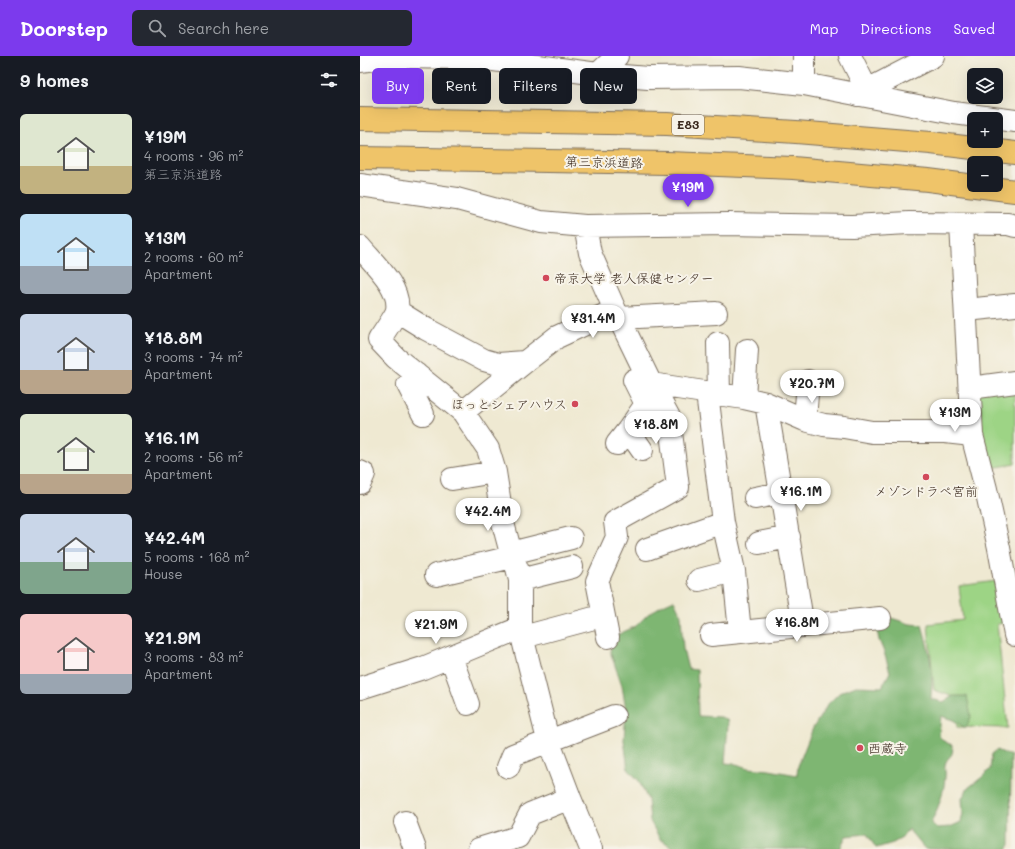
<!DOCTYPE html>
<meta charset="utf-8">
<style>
:root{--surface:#171b24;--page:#242831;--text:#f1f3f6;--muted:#9ea1a6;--accent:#7c3aed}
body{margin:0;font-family:Mali,"Klee One",sans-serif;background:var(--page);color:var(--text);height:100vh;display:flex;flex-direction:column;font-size:15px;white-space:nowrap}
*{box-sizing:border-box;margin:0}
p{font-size:13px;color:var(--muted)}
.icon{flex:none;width:22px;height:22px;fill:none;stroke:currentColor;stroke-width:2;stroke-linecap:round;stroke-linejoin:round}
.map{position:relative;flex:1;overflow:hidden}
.drawer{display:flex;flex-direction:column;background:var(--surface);width:360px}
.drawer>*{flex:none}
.hud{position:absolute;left:12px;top:12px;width:380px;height:36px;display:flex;gap:8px}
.fabs{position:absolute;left:607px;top:12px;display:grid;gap:8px}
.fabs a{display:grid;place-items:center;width:36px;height:36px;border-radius:6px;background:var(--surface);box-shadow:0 4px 16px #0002;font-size:20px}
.price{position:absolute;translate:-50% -34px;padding:0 9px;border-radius:14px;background:#fff;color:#222;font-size:13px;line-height:26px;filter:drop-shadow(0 1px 2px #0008)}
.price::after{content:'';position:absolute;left:50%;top:24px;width:12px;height:9px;margin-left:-6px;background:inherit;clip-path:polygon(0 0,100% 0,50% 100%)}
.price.on{background:var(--accent);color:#fff}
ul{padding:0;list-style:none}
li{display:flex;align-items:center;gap:12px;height:100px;padding:0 20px}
li span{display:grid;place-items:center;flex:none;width:112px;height:80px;border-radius:6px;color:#555}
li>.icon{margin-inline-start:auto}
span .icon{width:48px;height:48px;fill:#fffc;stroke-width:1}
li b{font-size:17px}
h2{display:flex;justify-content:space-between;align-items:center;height:48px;padding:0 20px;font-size:17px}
.chip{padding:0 14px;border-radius:6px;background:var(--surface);box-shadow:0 4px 16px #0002;font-size:14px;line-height:36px}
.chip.on{background:var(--accent);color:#fff}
header{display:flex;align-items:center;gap:24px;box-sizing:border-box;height:56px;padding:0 20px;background:var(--accent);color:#fff}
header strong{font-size:19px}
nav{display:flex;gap:22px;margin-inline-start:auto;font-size:14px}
.search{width:280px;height:36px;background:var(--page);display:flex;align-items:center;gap:10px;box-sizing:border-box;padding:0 14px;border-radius:6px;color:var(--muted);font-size:15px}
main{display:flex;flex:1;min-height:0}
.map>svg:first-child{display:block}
.green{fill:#9dd485;stroke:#6c7f52}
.forest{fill:#7eb672;stroke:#5c7048}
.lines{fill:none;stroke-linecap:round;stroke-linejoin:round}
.minor-casing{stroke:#7a6d5d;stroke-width:24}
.highway-casing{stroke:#7a6d5d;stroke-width:24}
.minor{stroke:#fff;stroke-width:22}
.highway{stroke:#efc469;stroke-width:22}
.poi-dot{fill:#d1495b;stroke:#f7f3e8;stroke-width:1.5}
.labels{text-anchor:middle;stroke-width:4;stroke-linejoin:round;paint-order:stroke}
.shield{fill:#f7f3e8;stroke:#73665b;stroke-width:1}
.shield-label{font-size:12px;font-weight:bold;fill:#3b2a1e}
.street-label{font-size:13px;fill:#3b2a1e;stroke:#f7f3e8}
.poi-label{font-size:13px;fill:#3b2a1e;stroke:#f7f3e8;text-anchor:start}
</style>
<header>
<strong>Doorstep</strong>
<div class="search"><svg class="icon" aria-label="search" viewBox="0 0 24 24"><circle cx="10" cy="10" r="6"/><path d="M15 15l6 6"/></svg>Search here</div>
<nav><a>Map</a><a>Directions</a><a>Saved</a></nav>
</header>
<main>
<section class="drawer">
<h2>9 homes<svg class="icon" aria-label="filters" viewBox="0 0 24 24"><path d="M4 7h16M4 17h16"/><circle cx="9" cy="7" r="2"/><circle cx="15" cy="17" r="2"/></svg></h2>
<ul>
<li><span style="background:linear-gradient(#dfe7d0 65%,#c2b280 0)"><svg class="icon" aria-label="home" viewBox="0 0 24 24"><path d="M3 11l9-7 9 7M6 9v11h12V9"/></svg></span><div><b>¥19M</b><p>4 rooms · 96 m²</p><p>第三京浜道路</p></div></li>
<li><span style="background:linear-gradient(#bfe0f5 65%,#9aa5b1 0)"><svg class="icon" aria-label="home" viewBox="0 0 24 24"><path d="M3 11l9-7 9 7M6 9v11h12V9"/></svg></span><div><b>¥13M</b><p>2 rooms · 60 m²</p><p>Apartment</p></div></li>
<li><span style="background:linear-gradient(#c9d6e8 70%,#b9a48a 0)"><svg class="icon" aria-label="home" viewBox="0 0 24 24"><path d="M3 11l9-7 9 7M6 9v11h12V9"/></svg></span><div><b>¥18.8M</b><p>3 rooms · 74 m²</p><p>Apartment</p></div></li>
<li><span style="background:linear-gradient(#dfe7d0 75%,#b9a48a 0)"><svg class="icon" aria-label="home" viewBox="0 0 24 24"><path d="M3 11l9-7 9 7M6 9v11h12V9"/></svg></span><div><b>¥16.1M</b><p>2 rooms · 56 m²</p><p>Apartment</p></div></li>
<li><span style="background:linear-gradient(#c9d6e8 60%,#7fa58c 0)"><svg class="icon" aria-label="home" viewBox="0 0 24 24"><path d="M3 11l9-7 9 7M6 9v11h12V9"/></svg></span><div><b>¥42.4M</b><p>5 rooms · 168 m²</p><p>House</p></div></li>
<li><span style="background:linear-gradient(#f6c9c9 75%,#9aa5b1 0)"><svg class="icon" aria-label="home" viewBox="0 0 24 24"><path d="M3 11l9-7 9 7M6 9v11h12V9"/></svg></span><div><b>¥21.9M</b><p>3 rooms · 83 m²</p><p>Apartment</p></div></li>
</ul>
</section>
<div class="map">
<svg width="655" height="793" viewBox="0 0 655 793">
<rect width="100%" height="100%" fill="#f7f3e8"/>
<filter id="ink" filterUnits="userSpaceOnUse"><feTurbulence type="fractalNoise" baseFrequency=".025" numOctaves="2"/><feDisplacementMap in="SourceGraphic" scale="8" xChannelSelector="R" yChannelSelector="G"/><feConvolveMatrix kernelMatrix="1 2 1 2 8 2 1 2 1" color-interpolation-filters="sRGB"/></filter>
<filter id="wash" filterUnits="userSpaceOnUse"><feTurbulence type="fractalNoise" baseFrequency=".012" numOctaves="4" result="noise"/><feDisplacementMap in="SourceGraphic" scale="16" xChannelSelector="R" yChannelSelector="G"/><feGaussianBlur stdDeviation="0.9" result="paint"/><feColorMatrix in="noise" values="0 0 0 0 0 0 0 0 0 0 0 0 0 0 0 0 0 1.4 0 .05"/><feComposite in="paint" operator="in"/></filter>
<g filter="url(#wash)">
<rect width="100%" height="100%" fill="#efe9d2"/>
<path class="green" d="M655,330v78l-24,4 -8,-28 -7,-49z
M636,525l8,42 -7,1 11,104 -51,-1 -3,-30 -20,-7 -6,-66 35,-4 -4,-34z"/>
<path class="forest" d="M314,544l7,15 2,34 5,20 9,1 1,46 23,1 6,3 1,5 -3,38 11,1 13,4 20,2 28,5 1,-9 15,-38 15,-24 11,-11 17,-7 26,1 8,-15 -6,-20 -5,-12 -3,-15 12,-8 22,7 12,1c5,17 10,37 10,55 0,7 -1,13 -1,19l12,3 10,-6h14l4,21 -5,11 -13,-8 -12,-4 -2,20 6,6 7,3c3,13 -5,10 -7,20 -1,4 1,8 0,12 -1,17 -7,31 -14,46l6,5 13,-1 11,-5 2,-9 -1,-15 6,-10 13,-10 9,-9 2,-15 5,-4 14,6 -1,89 -3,4h-82l-17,-20 -6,9 -9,5 -17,5 -9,-14 -21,2 -6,13h-165l-15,-10 -10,-18 -2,-21 -9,-19 -11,-12 -4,-29 2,-31 -4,-23 -12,-35 5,-15 21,-10 12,-12 15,-9z"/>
</g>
<g filter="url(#ink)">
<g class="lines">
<g class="minor-casing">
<path id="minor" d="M444,0v28
M490,0l17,34
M0,5l30,-4 88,1 120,16 50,4 91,-1 65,7 150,29 61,8
M238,18l19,-18
M498,39l75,-39
M0,129l97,14 84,23 44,4 144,-2 123,2 57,-3 99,1 7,2
M601,168l11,211 14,54 13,59 16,87
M225,170l5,27 25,57 36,74 18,33 9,70 -63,35 2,15 -20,44 11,56
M0,191c13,16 41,40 37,63 -1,5 -14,24 -18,30l17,18 67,54 25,37 7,23 8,51 9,34 5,11 3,12v48l28,112 22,58 21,51
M606,254l49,-5
M37,255l29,18 58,31 14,4 27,-2
M259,262l97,-5
M358,287l1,52
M56,318l-8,11 15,29
M291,328l93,14 22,5 39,17 19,5 20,2 28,5h73l27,3
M610,332l45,-6
M347,337l16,129 11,49 6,61
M384,342l3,-48
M406,347l37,223
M103,356l62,-50 32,-25 58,-27
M445,364l3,-39
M268,374l14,20
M257,388l11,-14 18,-26 -12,-24
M0,416l4,2 -4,9
M92,423l43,-7
M395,442l26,-5
M399,487l30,-6
M287,493l76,-27
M151,497l60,-15
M76,519l76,-18
M160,524l52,-13
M339,524l35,-9
M351,579l169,-17
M163,581l71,-19
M91,601l17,47
M0,632l63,-20 97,-40
M148,711l5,-12 101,-39
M45,766l10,27
M119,793l39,-12 12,-23 40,-16"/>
</g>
<g class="highway-casing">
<path id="highway" d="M0,63l307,5 129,8 135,11 84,10
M0,102l308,5 125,5 135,12 87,11"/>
</g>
<use href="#minor" class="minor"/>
<use href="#highway" class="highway"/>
</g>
</g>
<g class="poi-dot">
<circle cx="186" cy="222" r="4"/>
<circle cx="215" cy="348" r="4"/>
<circle cx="566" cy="421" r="4"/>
<circle cx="500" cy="692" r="4"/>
</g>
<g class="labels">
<rect class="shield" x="312" y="59" width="32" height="20" rx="3"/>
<g class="shield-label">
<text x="328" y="73">E83</text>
</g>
<g class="street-label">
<text transform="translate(244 106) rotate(1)" y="5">第三京浜道路</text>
</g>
<g class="poi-label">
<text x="194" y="227">帝京大学 老人保健センター</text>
<text x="207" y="353" text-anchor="end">ほっとシェアハウス</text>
<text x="566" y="440" text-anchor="middle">メゾンドラぺ宮前</text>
<text x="508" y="697">西蔵寺</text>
</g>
</g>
</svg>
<div class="fabs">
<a><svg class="icon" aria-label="layers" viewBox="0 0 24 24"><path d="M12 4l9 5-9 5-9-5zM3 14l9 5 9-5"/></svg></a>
<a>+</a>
<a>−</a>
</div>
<b class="price on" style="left:328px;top:152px">¥19M</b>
<b class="price" style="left:233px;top:283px">¥31.4M</b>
<b class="price" style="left:452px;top:348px">¥20.7M</b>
<b class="price" style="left:595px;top:377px">¥13M</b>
<b class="price" style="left:296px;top:389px">¥18.8M</b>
<b class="price" style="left:441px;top:456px">¥16.1M</b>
<b class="price" style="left:128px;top:476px">¥42.4M</b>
<b class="price" style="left:437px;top:587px">¥16.8M</b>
<b class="price" style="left:76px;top:589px">¥21.9M</b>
<div class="hud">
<a class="chip on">Buy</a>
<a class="chip">Rent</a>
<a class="chip">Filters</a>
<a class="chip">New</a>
</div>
</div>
</main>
